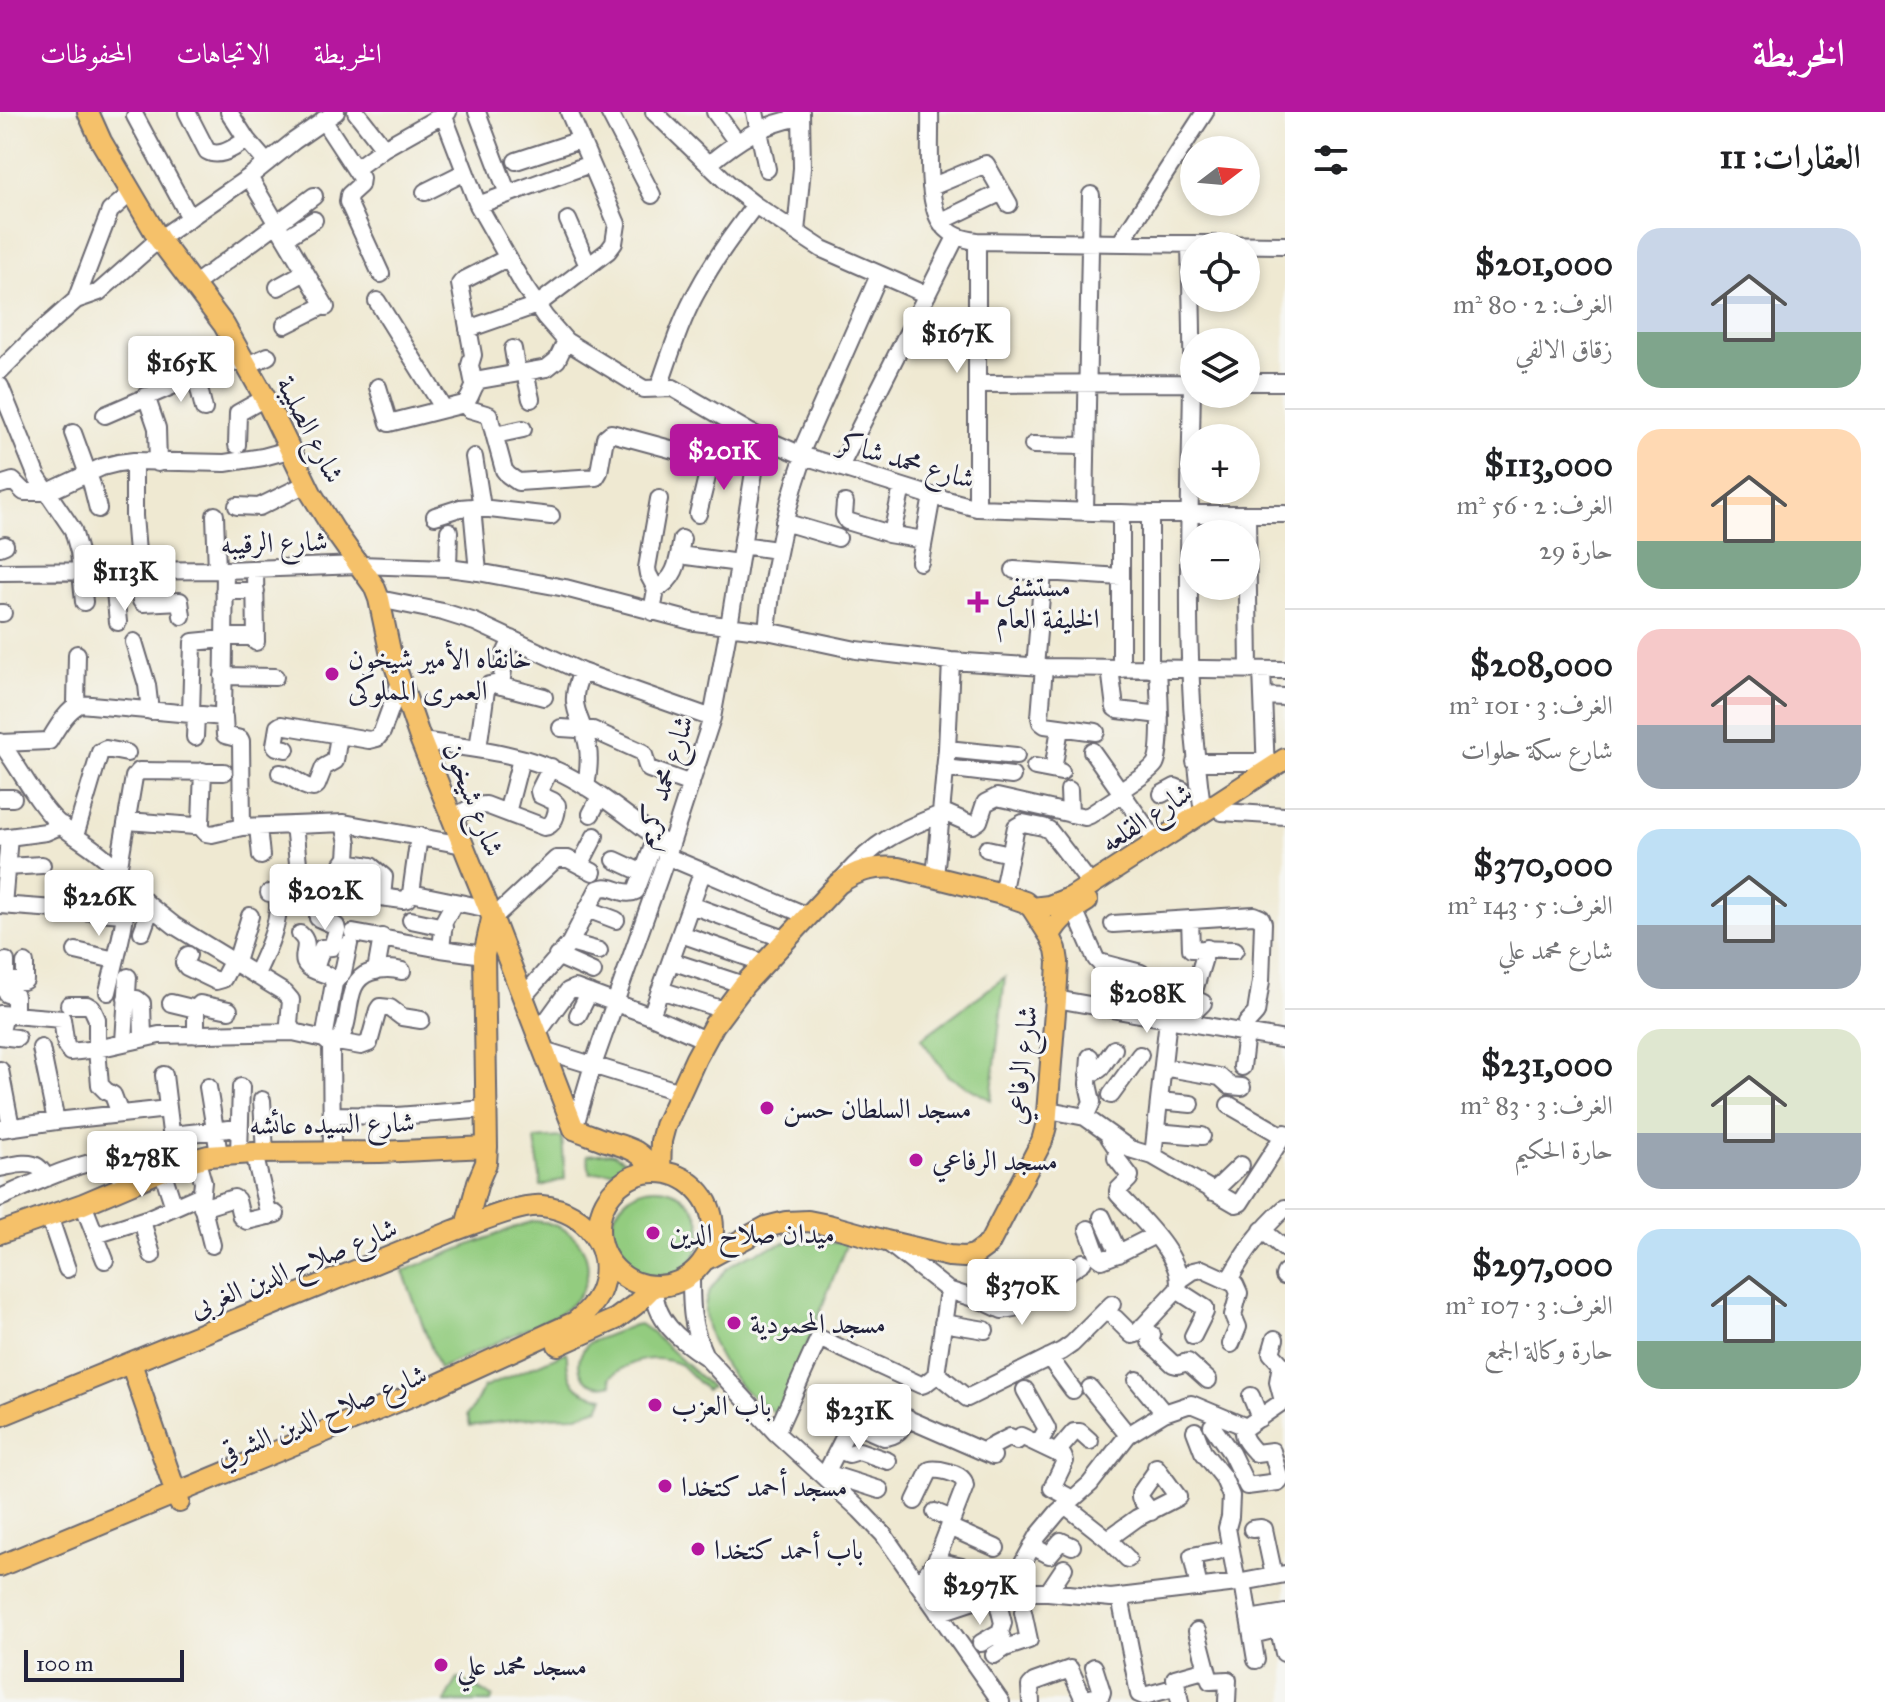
<!DOCTYPE html>
<html lang="ar">
<meta charset="utf-8">
<style>
:root{--surface:#fff;--page:#f6f6f6;--text:#202124;--muted:#757577;--line:#e0e0e0;--accent:#b5179e}
body{margin:0;font-family:"IM FELL Great Primer",Amiri,serif;background:var(--page);color:var(--text);direction:rtl;height:100vh;display:flex;flex-direction:column;font-size:30px;white-space:nowrap}
*{box-sizing:border-box;margin:0}
p{font-size:26px;color:var(--muted)}
.icon{flex:none;width:44px;height:44px;fill:none;stroke:currentColor;stroke-width:2;stroke-linecap:round;stroke-linejoin:round}
.map{position:relative;flex:1;overflow:hidden;direction:ltr}
.side{display:flex;flex-direction:column;background:var(--surface);width:600px}
.side>*{flex:none}
.needle{width:52px;rotate:74deg}
.tools{position:absolute;left:1180px;top:24px;display:grid;gap:16px}
.tools a{display:grid;place-items:center;width:80px;height:80px;border-radius:50%;background:var(--surface);box-shadow:0 4px 12px #0003;font-size:40px}
.scale{position:absolute;left:24px;bottom:20px;width:160px;box-sizing:border-box;padding-left:8px;border:4px solid #22223b;border-top:0;font-size:22px;line-height:28px;white-space:nowrap;color:#22223b;-webkit-text-stroke:6px #f6f6f2;paint-order:stroke}
.price{position:absolute;translate:-50% -68px;padding:0 18px;border-radius:8px;background:#fff;color:#222;font-size:26px;line-height:52px;filter:drop-shadow(0 2px 4px #0008)}
.price::after{content:'';position:absolute;left:50%;top:48px;width:24px;height:18px;margin-left:-12px;background:inherit;clip-path:polygon(0 0,100% 0,50% 100%)}
.price.selected{background:var(--accent);color:#fff}
ul{padding:0;list-style:none}
li{display:flex;align-items:center;gap:24px;height:200px;padding:0 24px}
li+li{border-top:2px solid var(--line)}
li span{display:grid;place-items:center;flex:none;width:224px;height:160px;border-radius:24px;color:#555}
li>.icon{margin-inline-start:auto}
span .icon{width:96px;height:96px;fill:#fffc;stroke-width:1}
li b{font-size:34px}
h2{display:flex;justify-content:space-between;align-items:center;height:96px;padding:0 24px;font-size:34px}
header{display:flex;align-items:center;gap:48px;box-sizing:border-box;height:112px;padding:0 40px;background:var(--accent);color:#fff}
header strong{font-size:38px}
nav{display:flex;gap:44px;margin-inline-start:auto;font-size:28px}
main{display:flex;flex:1;min-height:0}
.map>svg:first-child{display:block}
.green{fill:#93cc7f;stroke:#5a775d;stroke-width:2}
.lines{fill:none;stroke-linecap:round;stroke-linejoin:round}
.minor-casing{stroke:#6a6870;stroke-width:20}
.major-casing{stroke:#6a6870;stroke-width:24}
.minor{stroke:#fff;stroke-width:16}
.major{stroke:#f5c16b;stroke-width:20}
.poi-dot{fill:#b5179e;stroke:#f6f6f2;stroke-width:3}
.labels{text-anchor:middle;stroke-width:6;stroke-linejoin:round;paint-order:stroke}
.street-label{font-size:28px;fill:#22223b;stroke:#f6f6f2}
.poi-label{font-size:28px;fill:#22223b;stroke:#f6f6f2;text-anchor:start}
</style>
<header>
<strong>الخريطة</strong>
<nav><a>الخريطة</a><a>الاتجاهات</a><a>المحفوظات</a></nav>
</header>
<main>
<section class="side">
<h2>العقارات: 11<svg class="icon" aria-label="filters" viewBox="0 0 24 24"><path d="M4 7h16M4 17h16"/><circle cx="9" cy="7" r="2"/><circle cx="15" cy="17" r="2"/></svg></h2>
<ul>
<li><span style="background:linear-gradient(#c9d6e8 65%,#7fa58c 0)"><svg class="icon" aria-label="home" viewBox="0 0 24 24"><path d="M3 11l9-7 9 7M6 9v11h12V9"/></svg></span><div><b>$201,000</b><p>الغرف: 2 · 80 m²</p><p>زقاق الالفي</p></div></li>
<li><span style="background:linear-gradient(#ffd9b3 70%,#7fa58c 0)"><svg class="icon" aria-label="home" viewBox="0 0 24 24"><path d="M3 11l9-7 9 7M6 9v11h12V9"/></svg></span><div><b>$113,000</b><p>الغرف: 2 · 56 m²</p><p>حارة 29</p></div></li>
<li><span style="background:linear-gradient(#f6c9c9 60%,#9aa5b1 0)"><svg class="icon" aria-label="home" viewBox="0 0 24 24"><path d="M3 11l9-7 9 7M6 9v11h12V9"/></svg></span><div><b>$208,000</b><p>الغرف: 3 · 101 m²</p><p>شارع سكة حلوات</p></div></li>
<li><span style="background:linear-gradient(#bfe0f5 60%,#9aa5b1 0)"><svg class="icon" aria-label="home" viewBox="0 0 24 24"><path d="M3 11l9-7 9 7M6 9v11h12V9"/></svg></span><div><b>$370,000</b><p>الغرف: 5 · 143 m²</p><p>شارع محمد علي</p></div></li>
<li><span style="background:linear-gradient(#dfe7d0 65%,#9aa5b1 0)"><svg class="icon" aria-label="home" viewBox="0 0 24 24"><path d="M3 11l9-7 9 7M6 9v11h12V9"/></svg></span><div><b>$231,000</b><p>الغرف: 3 · 83 m²</p><p>حارة الحكيم</p></div></li>
<li><span style="background:linear-gradient(#bfe0f5 70%,#7fa58c 0)"><svg class="icon" aria-label="home" viewBox="0 0 24 24"><path d="M3 11l9-7 9 7M6 9v11h12V9"/></svg></span><div><b>$297,000</b><p>الغرف: 3 · 107 m²</p><p>حارة وكالة الجمع</p></div></li>
</ul>
</section>
<div class="map">
<svg width="1285" height="1590" viewBox="0 0 1285 1590">
<rect width="100%" height="100%" fill="#f6f6f2"/>
<filter id="ink" filterUnits="userSpaceOnUse"><feTurbulence type="fractalNoise" baseFrequency=".0125" numOctaves="2"/><feDisplacementMap in="SourceGraphic" scale="16" xChannelSelector="R" yChannelSelector="G"/><feConvolveMatrix kernelMatrix="1 2 1 2 8 2 1 2 1" color-interpolation-filters="sRGB"/></filter>
<filter id="wash" filterUnits="userSpaceOnUse"><feTurbulence type="fractalNoise" baseFrequency=".006" numOctaves="4" result="noise"/><feDisplacementMap in="SourceGraphic" scale="32" xChannelSelector="R" yChannelSelector="G"/><feGaussianBlur stdDeviation="1.8" result="paint"/><feColorMatrix in="noise" values="0 0 0 0 0 0 0 0 0 0 0 0 0 0 0 0 0 1.4 0 .05"/><feComposite in="paint" operator="in"/></filter>
<g filter="url(#wash)">
<rect width="100%" height="100%" fill="#efe9d2"/>
<path class="green" d="M1005,865l-14,123 -43,-24 -27,-37z
M562,1025l3,42 -24,7 -6,-47z
M610,1041l4,1 17,11 -1,5 -40,3 -3,-18z
M611 1121a45 45 0 1 1 90 0a45 45 0 1 1-90 0Z
M535,1109c58,4 72,65 22,94l-118,54 -36,-98 118,-46z
M787,1130l60,1 -68,173c-12,-10 -29,-19 -39,-30 -18,-21 -44,-63 -32,-91 3,-7 12,-19 18,-25 13,-14 43,-22 61,-28z
M640,1212l10,7 61,56 -5,3 -25,-25c-26,-12 -50,-5 -71,12l2,7c-29,9 -45,-22 -22,-42l44,-17z
M567,1240c-1,28 8,42 37,45l-5,11 -25,8 -36,1 -68,9 -3,-11 7,-8 9,-19z
M458,1566l35,19 -2,5h-46z"/>
</g>
<g filter="url(#ink)">
<g class="lines">
<g class="minor-casing">
<path id="minor" d="M187,0l20,39c14,8 28,-5 40,-11
M229,0l18,28 19,22
M356,0l28,36
M477,0l31,82
M609,0l43,83
M654,0l78,75 23,18 67,44 105,46
M715,0l21,29
M755,0l12,57
M930,0c1,27 -5,94 13,113 9,11 20,14 34,16l308,4
M443,2l35,91 46,81 21,31 21,24 78,48 29,-1 76,44 55,24 128,40 45,12 173,6h135
M135,4l55,102
M323,8l38,58 -1,7 -11,10 -1,7 33,72
M516,49l64,-21
M709,52c31,-26 52,-39 92,-47
M355,57l29,-21 64,-36
M249,65l77,130
M931,75l55,-23 23,40
M425,80l40,-20
M478,93l112,-41
M568,108l20,46
M942,113l6,-7 54,-26
M796,120l6,-64 -1,-56
M285,126l29,-18
M977,129v267
M1120,131l85,-131
M1190,132c1,46 3,93 2,139 -2,144 -10,288 11,430
M194,173l120,-89
M278,175l27,-15
M76,188l34,-89 21,-18
M377,189l67,108
M285,213l40,-20
M468,217l69,-24 71,-54 6,-8 3,-19 -48,-112
M513,237l4,24
M248,253l20,-9
M0,259l32,-32 44,-39 23,-8 60,-53 90,-62 45,-36 42,-29
M525,260l6,27
M196,264l8,33
M1246,270h39
M977,272l217,-1
M474,273l-4,-20 3,-10 -13,-71 4,-4 43,-22
M0,274l37,91 36,53 6,22 5,50
M378,275l11,36 75,-19c9,-7 7,-18 16,-24l67,-12 10,-8 9,-19
M659,275c12,-34 22,-68 40,-99 16,-30 36,-56 56,-83
M146,284l11,32 1,35
M464,292l5,5 20,6 15,55 4,5 10,7 78,-5 3,-5 6,-34 6,-5 100,27 -13,54
M105,303l74,-32 65,-24
M73,321l19,52 6,24
M495,323l28,-6
M237,333l1,-32 27,-15
M1033,333l53,1
M800,342l79,-179
M474,345l8,50
M134,349v55l7,85 2,2 37,-2 2,15
M840,355l116,-230
M0,373l13,-4 11,11h24l54,-25 16,-4 16,-2 91,2 38,-6 26,-7
M845,391l-1,12 3,6 43,13 3,-5 9,-42
M237,394l22,1 47,-23
M472,395l6,65
M1085,400l6,-317
M1121,401v156
M1150,402v155
M215,403l2,55
M1247,403l2,155
M435,404l25,-8 12,-1 79,9
M784,410l54,16
M888,422l36,6
M742,433l35,5
M0,435l5,-2
M679,443l60,8
M920,450l12,-66
M448,456l1,-37
M255,457l1,73
M1014,458l107,7
M113,459l5,51
M0,460l225,-2 134,-5 89,3 30,4 87,16 130,34 72,9 89,19 95,11 93,6 241,3
M656,477c21,-10 22,-29 26,-50
M224,479h32
M379,487l64,13 32,10 107,50 130,46
M652,500l4,-23 -8,-15 -1,-6 12,-69
M0,501h3
M767,519c5,-60 17,-118 37,-175
M224,525h32
M134,530l13,43 3,26
M1035,555l8,-94
M1044,555l-4,50 1,5 4,3 51,7
M1110,556l5,40 3,2 42,5
M1262,558l4,102
M582,560c-17,37 1,43 6,76 2,13 0,26 -2,39
M223,564l52,1
M501,574l4,-32 7,-15
M1263,584l22,1
M76,592l1,-50
M191,602l2,-72 31,-3
M223,605l2,-147
M561,616l32,2 49,22c5,5 2,12 7,17l42,15
M195,625l1,-22
M421,629c47,7 99,11 143,33 36,18 72,50 106,73
M0,630c20,26 34,57 57,80 22,20 63,37 69,67 4,21 -13,80 -18,103
M1,631l48,-2c8,-13 17,-30 31,-37l144,13 1,18 15,4 1,2 1,86
M286,637l-9,-2 -2,-2 3,-18 3,-2 88,15 8,-2 5,-6 18,-50
M478,637l8,-59 3,-5 5,-1 50,13
M947,637l69,7
M1092,639l65,92
M1195,650h72
M1035,655l26,5
M945,656l67,8
M1053,658l7,-42
M280,661c14,2 21,15 33,15l4,-3 7,-18 11,-6 4,-26
M1069,678l1,24
M1120,679c9,-7 29,-18 35,-27 8,-13 4,-77 3,-95
M1162,682l13,-7 7,3 4,34
M0,686h13
M941,699l32,14 6,-4 6,-18 12,-6 88,20 5,-2 32,-21
M1222,700l63,4
M507,701l14,-54
M591,702l9,-17
M452,706l22,-12 12,-1 58,22c10,-1 13,-13 13,-22l-4,-4 -13,-6 -1,-4 12,-24
M127,709l68,5 6,-4 2,-51
M199,713l7,8 6,1 30,-7 102,-4 119,22
M294,713l4,38
M258,715l3,29
M75,724l25,-84 6,-3 21,4
M419,724l-8,57 78,16
M1,726l45,-6 16,-7
M987,737l23,5
M666,744l142,60
M615,748l28,13
M345,750l26,4 13,11 -2,20
M580,753l15,-29
M6,755l36,-2
M118,759l16,-94 5,-6 85,1
M935,765l12,-128 4,-88
M843,766c33,-37 53,-46 98,-64
M124,770l27,25 24,19 110,67 6,7 -2,24 4,8 31,7 7,6 1,107
M301,778c7,-19 18,-18 36,-14
M1002,782l14,-67 7,-4 20,4 6,3 43,56
M326,785l16,-32 5,-7 1,-15 -4,-20
M349,788l9,-6 45,6 4,-1 4,-6
M0,793l124,9
M3,793l6,-68
M691,793l94,34
M587,797l29,11
M1074,797l22,50 3,3 42,11
M318,806l18,8 1,4 -5,17 -10,1 -7,21 1,2 14,5 4,7 -10,56
M492,807l64,-60h12l25,13
M1190,807l1,30 44,1
M411,808l33,7
M1113,812l141,-9 7,3 2,5 -2,58 -5,32 -9,10 -5,44
M142,820l9,-25
M353,821l88,16 43,6
M300,822c16,13 -9,28 16,37
M681,822l83,29
M570,831l29,8
M441,837l3,-28 10,-18
M76,839l39,9
M188,843l-4,8 3,4 29,14 7,-2 10,-19
M557,844l36,16
M6,849v29l1,4 8,2v19
M671,849l73,24
M236,850l14,-46
M376,859l6,-34
M256,862c10,-21 28,-58 20,-81h-7
M6,869h17l2,-1v-17
M334,871l9,-11 6,-28
M660,878l64,20
M523,885l47,-54 28,-54c14,-7 25,9 38,2l20,-53
M126,887h11l5,4 1,35
M1056,887l229,41
M171,891l25,6
M69,893h18l5,3 5,11v30l62,-14 134,-3
M0,902l62,5 4,27 4,6 27,-3 3,36 6,6 7,4 7,19
M578,903l11,-22
M651,904l51,-143
M1192,911l2,-11 9,-9 -6,-3 -4,-6 14,-46
M537,922l31,-43 7,-3 76,28 54,24
M0,923l5,-20
M196,923v-26l4,-5 29,6
M0,924l17,2
M124,930l4,-65
M337,930l24,4 8,-3 9,-33 2,-3 10,1 12,9 19,3
M331,933c28,-13 6,-62 40,-73 11,-4 20,-4 31,-1
M41,936l15,73
M543,938l137,42
M1163,955l57,10 10,9 12,1
M0,958l11,57
M164,963l11,90
M1088,963l12,-6 14,-20
M208,975l11,67
M1111,983l29,-40
M262,988l3,53
M1159,989l32,3
M1229,993l54,31
M1049,998l36,7 45,32 23,7 83,48 4,-1 45,-70
M332,1003l65,1 90,-7
M379,1004l1,36
M1085,1005l7,-15 -4,-18 2,-27
M0,1017l56,-8 112,-12
M574,1017l19,-64 77,-218 42,-129 17,-92 25,-154 10,-33
M1156,1020l46,4
M171,1023l68,-7
M1109,1025l8,12 -1,9 14,18 -1,3 -11,11v4c19,21 68,65 60,95l-42,45 -4,1 -17,-17
M239,1041l2,-66
M254,1041l15,63
M1153,1044l15,-137
M196,1046l7,24 -2,19 11,44
M0,1056c11,-2 28,-8 38,-1 1,0 8,10 9,11
M162,1058l12,37
M1213,1080l28,-27
M0,1086c19,-8 90,-42 107,-36 10,4 13,16 16,25
M83,1092l22,56
M202,1096l32,-10 3,2 4,17 6,4 29,-7
M49,1104l18,53
M1102,1105l17,37
M142,1109l10,34
M1088,1117l10,28 4,3 13,-5 40,-20
M1262,1118l23,19
M96,1123l53,-17 52,-23
M887,1130l61,48 37,12 17,8 12,-2 69,-46
M691,1162c0,32 0,53 14,82
M1284,1164l1,-3
M1180,1168l13,-9 9,-2 33,15 4,9 -6,22 5,12 -7,17
M1229,1168c16,-29 32,-50 56,-72
M654,1174c0,34 25,54 52,71l70,76 84,77 23,24 118,168
M1177,1178l28,18v4l-12,24
M943,1211l42,7
M1143,1214l9,9 -2,7 23,22 4,1 11,-3 20,18
M1275,1227l-4,14 10,11 -3,18 5,19
M1049,1245l24,33
M936,1263l12,-85
M1137,1268l27,33
M1090,1276l38,47
M1025,1278l22,39 -9,15
M1251,1284l9,22
M852,1311l32,14c13,0 17,-8 24,-19
M1212,1314l19,27 16,33 31,-4 2,-2 -8,-29 -16,2c-7,-8 -15,-15 -13,-26
M1195,1319l8,21 20,25 8,19 -1,21 -3,11 10,55
M776,1321l43,-95 102,47c8,-1 10,-10 19,-9l27,22 95,-47 10,-7 40,-40
M838,1338l11,4 10,-3 29,10
M983,1339l27,-14 7,4 4,-5 42,20 2,5 -13,27 21,11
M1056,1341l18,-21h6l10,9
M826,1361l54,17
M824,1365l36,-71 5,-5 4,1 124,54
M915,1389l15,-31c7,-2 29,3 33,10 2,2 1,4 2,6l-29,75 -18,23
M1065,1393l43,34 20,20
M935,1400l17,7
M1151,1400l-11,-14v-4l14,-20
M949,1415l47,21
M1252,1417l9,-1 3,1 10,47
M1108,1427l29,-21 41,-21 -22,-30
M1032,1434l17,9 12,-14 11,5
M936,1449l26,6
M1243,1470l13,78
M1199,1476l-7,-32 26,-5
M1007,1480l31,-56 20,-24 32,-28 38,-49 36,-22 27,-9 55,23 39,-27
M1048,1480l16,-24
M996,1483l7,28 -3,9 5,16
M1120,1485l19,97 5,2 33,-9
M938,1501l42,-14 27,-7h41l63,6 126,-15 48,-9
M1249,1507l36,-6
M1279,1517l5,24
M1197,1519l13,50 18,-1 -1,22
M1252,1523l33,-8
M981,1531l19,-11
M994,1543l11,-7 24,-8 -6,-28
M1031,1590l-1,-16 4,-4 36,-13 14,31 17,-5 1,-3 -8,-25
M1180,1590l-5,-24 32,-9"/>
</g>
<g class="major-casing">
<path id="major" d="M88,0l13,29 58,98 65,86 41,73 46,95 23,37 40,56 5,13 11,52 31,90 68,168 85,220c11,4 21,8 32,12 24,7 35,9 49,31
M1032,796l17,-2 23,-9 213,-138
M1050,824c8,-17 21,-25 37,-35
M660,1060l1,-31 4,-15 31,-68 18,-33 30,-40 94,-101c19,-14 36,-18 60,-16l104,26 23,8 7,6 18,28 6,13 2,13 -2,37 -10,127 -4,15 -53,103 -15,11 -10,2 -15,-1 -63,-15 -58,-16 -20,-4 -22,1 -20,5 -63,34
M599 1117a57 57 0 1 1 114 0a57 57 0 1 1-114 0Z
M466,1114l12,-44 8,-19 1,-16 -3,-192 8,-36
M0,1121l83,-29 92,-39 33,-9 46,-3 126,-1 107,-5
M558,1233l58,-26 19,-14 19,-19
M131,1251l48,139
M0,1304l453,-185c23,-8 66,-27 89,-25 44,4 76,45 57,88 -6,12 -14,20 -24,28l-140,64 -435,180"/>
</g>
<use href="#minor" class="minor"/>
<use href="#major" class="major"/>
</g>
</g>
<g class="poi-dot">
<path d="M974 478h8v8h8v8h-8v8h-8v-8h-8v-8h8z"/>
<circle cx="332" cy="562" r="8"/>
<circle cx="767" cy="996" r="8"/>
<circle cx="916" cy="1048" r="8"/>
<circle cx="653" cy="1121" r="8"/>
<circle cx="734" cy="1211" r="8"/>
<circle cx="655" cy="1293" r="8"/>
<circle cx="665" cy="1374" r="8"/>
<circle cx="698" cy="1437" r="8"/>
<circle cx="441" cy="1553" r="8"/>
</g>
<g class="labels">
<g class="street-label">
<text transform="translate(311 317) rotate(63)" y="10">شارع الصليبة</text>
<text transform="translate(907 348) rotate(16)" y="10">شارع محمد شاكر</text>
<text transform="translate(274 430) rotate(-2)" y="10">شارع الرقيبه</text>
<text transform="translate(663 669) rotate(-72)" y="10">شارع محمد كريم</text>
<text transform="translate(474 687) rotate(68)" y="10">شارع شيخون</text>
<text transform="translate(1146 705) rotate(-33)" y="10">شارع القلعه</text>
<text transform="translate(1021 953) rotate(-84)" y="10">شارع الرفاعي</text>
<text transform="translate(332 1011) rotate(-1)" y="10">شارع السيده عائشه</text>
<text transform="translate(293 1155) rotate(-22)" y="10">شارع صلاح الدين الغربى</text>
<text transform="translate(321 1302) rotate(-22)" y="10">شارع صلاح الدين الشرقي</text>
</g>
<g class="poi-label">
<text x="996" y="484">مستشفى<tspan x="996" dy="32">الخليفة العام</tspan></text>
<text x="348" y="556">خانقاه الأمير شيخون<tspan x="348" dy="32">العمرى المملوكى</tspan></text>
<text x="783" y="1006">مسجد السلطان حسن</text>
<text x="932" y="1058">مسجد الرفاعي</text>
<text x="669" y="1131">ميدان صلاح الدين</text>
<text x="750" y="1221">مسجد المحمودية</text>
<text x="671" y="1303">باب العزب</text>
<text x="681" y="1384">مسجد أحمد كتخدا</text>
<text x="714" y="1447">باب أحمد كتخدا</text>
<text x="457" y="1563">مسجد محمد علي</text>
</g>
</g>
</svg>
<div class="tools">
<a><svg class="needle" viewBox="-14 -14 28 28"><path d="M0-13l5 13h-10z" fill="#e53935"/><path d="M0 13l5-13h-10z" fill="#757577"/></svg></a>
<a><svg class="icon" aria-label="locate" viewBox="0 0 24 24"><circle cx="12" cy="12" r="6"/><path d="M12 2v4M12 18v4M2 12h4M18 12h4"/></svg></a>
<a><svg class="icon" aria-label="layers" viewBox="0 0 24 24"><path d="M12 4l9 5-9 5-9-5zM3 14l9 5 9-5"/></svg></a>
<a>+</a>
<a>−</a>
</div>
<div class="scale">100 m</div>
<b class="price" style="left:957px;top:263px">$167K</b>
<b class="price" style="left:181px;top:292px">$165K</b>
<b class="price selected" style="left:724px;top:380px">$201K</b>
<b class="price" style="left:125px;top:501px">$113K</b>
<b class="price" style="left:325px;top:820px">$202K</b>
<b class="price" style="left:99px;top:826px">$226K</b>
<b class="price" style="left:1147px;top:923px">$208K</b>
<b class="price" style="left:142px;top:1087px">$278K</b>
<b class="price" style="left:1022px;top:1215px">$370K</b>
<b class="price" style="left:859px;top:1340px">$231K</b>
<b class="price" style="left:980px;top:1515px">$297K</b>
</div>
</main>
